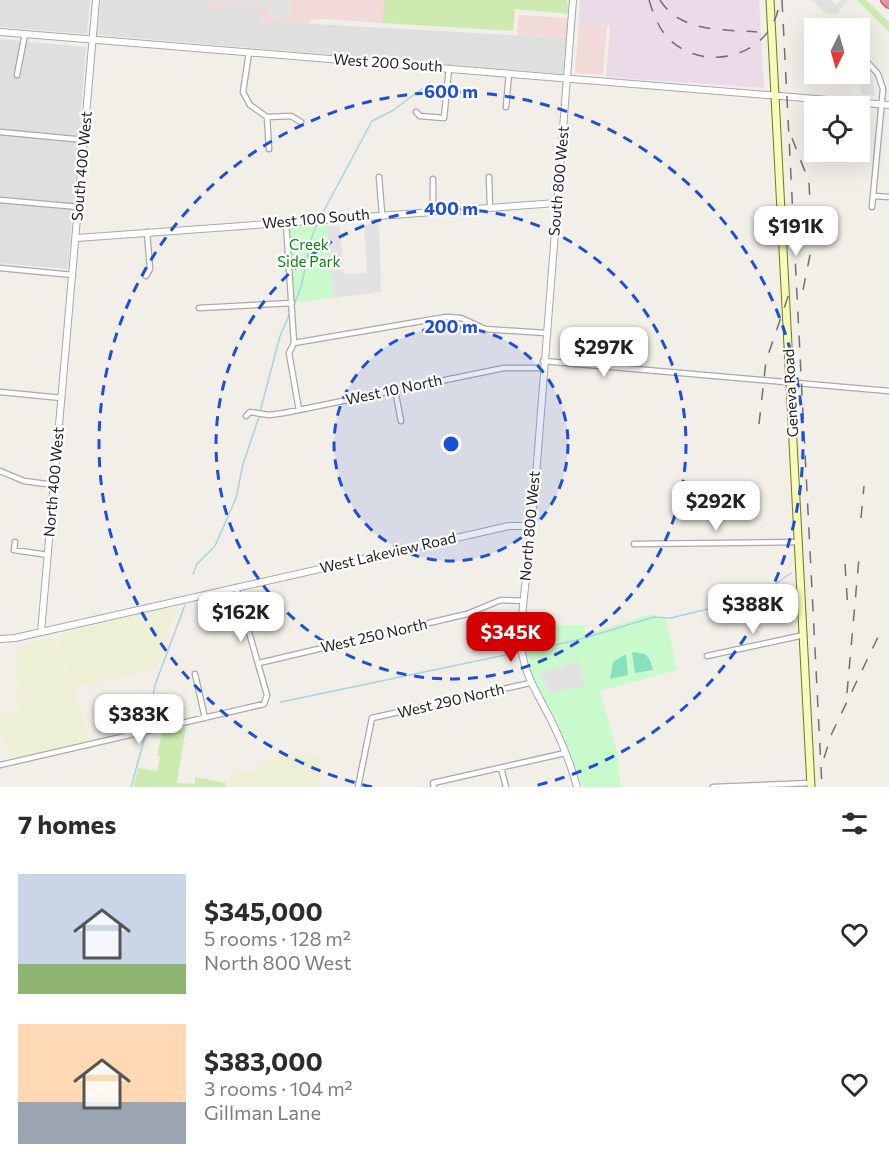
<!DOCTYPE html>
<meta charset="utf-8">
<style>
:root{--surface:#fff;--page:#f7f7f7;--text:#2b2b33;--muted:#7c7c81;--accent:#d40000}
body{margin:0;font-family:Commissioner,sans-serif;background:var(--page);color:var(--text);height:100vh;display:flex;flex-direction:column;font-size:22px;white-space:nowrap}
*{box-sizing:border-box;margin:0}
p{font-size:20px;color:var(--muted)}
.icon{flex:none;width:33px;height:33px;fill:none;stroke:currentColor;stroke-width:2;stroke-linecap:round;stroke-linejoin:round}
.map{position:relative;height:787px;overflow:hidden}
.panel{display:flex;flex-direction:column;background:var(--surface);flex:1}
.panel>*{flex:none}
.needle{width:39px;rotate:185deg}
.fabs{position:absolute;left:804px;top:18px;display:grid;gap:12px}
.fabs a{display:grid;place-items:center;width:66px;height:66px;border-radius:0px;background:var(--surface);box-shadow:0 6px 24px #0002;font-size:30px}
.price{position:absolute;translate:-50% -51px;padding:0 14px;border-radius:12px;background:#fff;color:#222;font-size:20px;line-height:39px;filter:drop-shadow(0 2px 3px #0008)}
.price::after{content:'';position:absolute;left:50%;top:36px;width:18px;height:14px;margin-left:-9px;background:inherit;clip-path:polygon(0 0,100% 0,50% 100%)}
.price.current{background:var(--accent);color:#fff}
ul{padding:0;list-style:none}
li{display:flex;align-items:center;gap:18px;height:150px;padding:0 18px}
li span{display:grid;place-items:center;flex:none;width:168px;height:120px;border-radius:0px;color:#555}
li>.icon{margin-inline-start:auto}
span .icon{width:72px;height:72px;fill:#fffc;stroke-width:1}
li b{font-size:26px}
h2{display:flex;justify-content:space-between;align-items:center;height:72px;padding:0 18px;font-size:26px}
.map>svg:first-child{display:block}
.residential{fill:#e0dfdf}
.commercial{fill:#f2dad9}
.industrial{fill:#ebdbe8}
.farmland{fill:#eef0d5}
.grass{fill:#cdebb0}
.park{fill:#c8facc}
.pitch{fill:#88e0be}
.parking{fill:#e2e2e2}
.lines{fill:none;stroke-linecap:round;stroke-linejoin:round}
.stream{stroke:#aad3df;stroke-width:1.5}
.minor-casing{stroke:#a9a9a9;stroke-width:7}
.tertiary-casing{stroke:#a9a9a9;stroke-width:8}
.secondary-casing{stroke:#707d05;stroke-width:9}
.motorway-casing{stroke:#dc2a67;stroke-width:10}
.minor{stroke:#fff;stroke-width:4.5}
.tertiary{stroke:#fff;stroke-width:6}
.secondary{stroke:#f7fabf;stroke-width:7}
.motorway{stroke:#e892a2;stroke-width:8}
.rail{stroke:#707070;stroke-width:1.5;stroke-dasharray:12 12;stroke-linecap:butt}
.ring{fill:none;stroke:#1d4ed8;stroke-width:3;stroke-dasharray:10 8}
.labels{text-anchor:middle;stroke-width:4.5;stroke-linejoin:round;paint-order:stroke}
.street-label{font-size:15px;fill:#222;stroke:#fff}
.park-label{font-size:15px;fill:#0c8416;stroke:#fff}
.centre{fill:#1d4ed8;stroke:#fff;stroke-width:3}
.ring-label{font-size:18px;text-anchor:middle;font-weight:bold;fill:#1d4ed8;stroke:#fff;stroke-width:4.5;stroke-linejoin:round;paint-order:stroke}
</style>
<div class="map">
<svg width="889" height="787" viewBox="0 0 889 787">
<rect width="100%" height="100%" fill="#f2efe9"/>
<path class="residential" d="M0,0h90l-3,34 -87,-7z
M101,0h108l-1,8 18,-3 38,3 -3,13 305,17 -3,36 -466,-39z
M0,39l86,8 -18,222 -68,-6z"/>
<path class="commercial" d="M209,0h175l-2,23 -58,-4 -13,1 -5,5 -45,-4 2,-13 -37,-3 -1,5 -17,-2z
M519,15l49,3 -2,20 -49,-3z
M579,23l28,3 -4,49 -26,-2 -2,-2z"/>
<path class="industrial" d="M580,0h179l5,88 -158,-11 4,-51 -31,-3z"/>
<path class="farmland" d="M170,606l6,6 -20,57 -82,19 -18,-53z
M49,637l7,3 35,101 -80,19 -11,-32v-14l19,-5 -3,-58 4,-5z
M275,755l43,1 3,9 -4,22h-90l5,-15 24,-2z"/>
<path class="grass" d="M384,0h183l2,14 -54,-5 -2,22 -131,-8z
M857,0h9l23,22v10z
M186,727l-9,56 18,1v-7l31,6 -1,4h-92l5,-19 19,3 3,-14 -3,-1 5,-25z"/>
<path class="park" d="M326,218l7,80 -41,5 -6,-80z
M651,614l15,5 11,51 -77,21 17,60 4,36h-38l-28,-71 -12,-17 -11,-26 -7,-29 1,-19h59l-1,10z"/>
<path class="pitch" d="M632,652l13,2 5,6 3,10 -18,3z
M626,654l2,21 -18,4 3,-17z"/>
<path class="parking" d="M210,0h81l-2,16h-4l-1,4 -13,-1v-3l-3,-1v-9l-44,-4 -1,3h-9v-4z
M811,0h21l4,5 5,-5h7l-11,14 -11,-1z
M860,63l12,13 3,20 -14,-2z
M379,224l2,68 -48,6 -6,-72h13l3,48 24,-1 -3,-48z
M579,662l6,24 -35,7 -11,-21z"/>
<g class="lines">
<path class="stream" d="M320,218l52,-97 20,-10 38,-28
M294,303c14,-24 10,-55 24,-80
M260,412l20,-76 10,-23
M193,574l4,-10 18,-18 21,-48 7,-34 16,-47
M532,650l49,-11 73,-22 17,1 86,-21 34,-24
M281,702l234,-49
M147,728l8,-43 30,-80
M131,787l15,-54"/>
<g class="minor-casing">
<path id="minor" d="M831,24l4,4
M249,52l-6,40 7,13 17,12 2,32
M860,54l18,20 5,15 -11,118
M17,75l8,-41
M506,107l3,-34
M416,112l4,4 24,2 5,-50
M267,117l24,-1 10,6
M0,132l85,8
M379,177l3,37
M489,177l1,29
M433,179v31
M873,196l16,1
M0,200l79,7
M286,223l8,120 -5,10 10,57
M0,268l73,7
M146,276l4,-7 -3,-37
M199,308l93,-5
M294,343l152,-26 15,1 24,11 61,4
M543,361l346,30
M395,390l6,31
M0,392l62,6
M246,416l4,-4 19,3 15,-2 220,-45h39
M0,471l24,10 30,4
M15,542l-1,8 34,5
M634,544l165,-2
M707,656l97,-21
M259,663l208,-49 34,-14 22,1
M195,674l10,44
M120,706l7,29
M0,765l264,-61 3,-9 -31,-108
M501,768l5,19
M358,787l14,-69 158,-35
M434,787l-1,-4 132,-30
M713,787l97,-4"/>
</g>
<g class="tertiary-casing">
<path id="tertiary" d="M573,0l-38,489 -15,147c2,37 16,54 32,86 10,20 19,43 25,65
M0,32l889,73
M77,238l480,-35
M41,632l55,-632
M0,639l15,-1 494,-112h22"/>
</g>
<g class="secondary-casing">
<path id="secondary" d="M770,0l41,787"/>
</g>
<g class="motorway-casing">
<path id="motorway" d="M885,0l4,4"/>
</g>
<use href="#minor" class="minor"/>
<use href="#tertiary" class="tertiary"/>
<use href="#secondary" class="secondary"/>
<use href="#motorway" class="motorway"/>
<path class="rail" d="M649,0c4,13 9,27 18,37 36,38 104,20 112,-32
M660,0c21,33 62,29 97,32
M782,0l40,787
M792,138l17,44 3,63 -10,50
M759,424l7,-63 26,-76
M861,518l3,-32
M845,564l3,48
M847,693l12,-135
M824,758l8,-25 46,-96"/>
</g>
<circle cx="451" cy="444" r="117" fill="#1d4ed8" fill-opacity=".12"/>
<g class="ring">
<circle cx="451" cy="444" r="117"/>
<circle cx="451" cy="444" r="235"/>
<path d="M372 787A352 352 0 1 1 530 787"/>
</g>
<g class="labels">
<g class="street-label">
<text transform="translate(388 63) rotate(4)" y="5">West 200 South</text>
<text transform="translate(82 166) rotate(-85)" y="5">South 400 West</text>
<text transform="translate(559 181) rotate(-85)" y="5">South 800 West</text>
<text transform="translate(316 219) rotate(-5)" y="5">West 100 South</text>
<text transform="translate(394 390) rotate(-12)" y="5">West 10 North</text>
<text transform="translate(791 393) rotate(-93)" y="5">Geneva Road</text>
<text transform="translate(54 482) rotate(-85)" y="5">North 400 West</text>
<text transform="translate(530 526) rotate(-85)" y="5">North 800 West</text>
<text transform="translate(388 553) rotate(-13)" y="5">West Lakeview Road</text>
<text transform="translate(374 636) rotate(-13)" y="5">West 250 North</text>
<text transform="translate(451 701) rotate(-13)" y="5">West 290 North</text>
</g>
<g class="park-label">
<text x="309" y="250">Creek<tspan x="309" dy="17">Side Park</tspan></text>
</g>
</g>
<circle cx="451" cy="444" r="9" class="centre"/>
<g class="ring-label">
<text x="451" y="98">600 m</text>
<text x="451" y="215">400 m</text>
<text x="451" y="333">200 m</text>
</g>
</svg>
<div class="fabs">
<a><svg class="needle" viewBox="-14 -14 28 28"><path d="M0-13l5 13h-10z" fill="#e53935"/><path d="M0 13l5-13h-10z" fill="#7c7c81"/></svg></a>
<a><svg class="icon" aria-label="locate" viewBox="0 0 24 24"><circle cx="12" cy="12" r="6"/><path d="M12 2v4M12 18v4M2 12h4M18 12h4"/></svg></a>
</div>
<b class="price" style="left:796px;top:257px">$191K</b>
<b class="price" style="left:604px;top:378px">$297K</b>
<b class="price" style="left:716px;top:532px">$292K</b>
<b class="price" style="left:753px;top:635px">$388K</b>
<b class="price" style="left:241px;top:643px">$162K</b>
<b class="price current" style="left:511px;top:663px">$345K</b>
<b class="price" style="left:139px;top:745px">$383K</b>
</div>
<section class="panel">
<h2>7 homes<svg class="icon" aria-label="filters" viewBox="0 0 24 24"><path d="M4 7h16M4 17h16"/><circle cx="9" cy="7" r="2"/><circle cx="15" cy="17" r="2"/></svg></h2>
<ul>
<li><span style="background:linear-gradient(#c9d6e8 75%,#8fb573 0)"><svg class="icon" aria-label="home" viewBox="0 0 24 24"><path d="M3 11l9-7 9 7M6 9v11h12V9"/></svg></span><div><b>$345,000</b><p>5 rooms · 128 m²</p><p>North 800 West</p></div><svg class="icon" aria-label="heart" viewBox="0 0 24 24"><path d="M12 20l-8-8c-3-5 5-10 8-4 3-6 11-1 8 4z"/></svg></li>
<li><span style="background:linear-gradient(#ffd9b3 65%,#9aa5b1 0)"><svg class="icon" aria-label="home" viewBox="0 0 24 24"><path d="M3 11l9-7 9 7M6 9v11h12V9"/></svg></span><div><b>$383,000</b><p>3 rooms · 104 m²</p><p>Gillman Lane</p></div><svg class="icon" aria-label="heart" viewBox="0 0 24 24"><path d="M12 20l-8-8c-3-5 5-10 8-4 3-6 11-1 8 4z"/></svg></li>
</ul>
</section>
